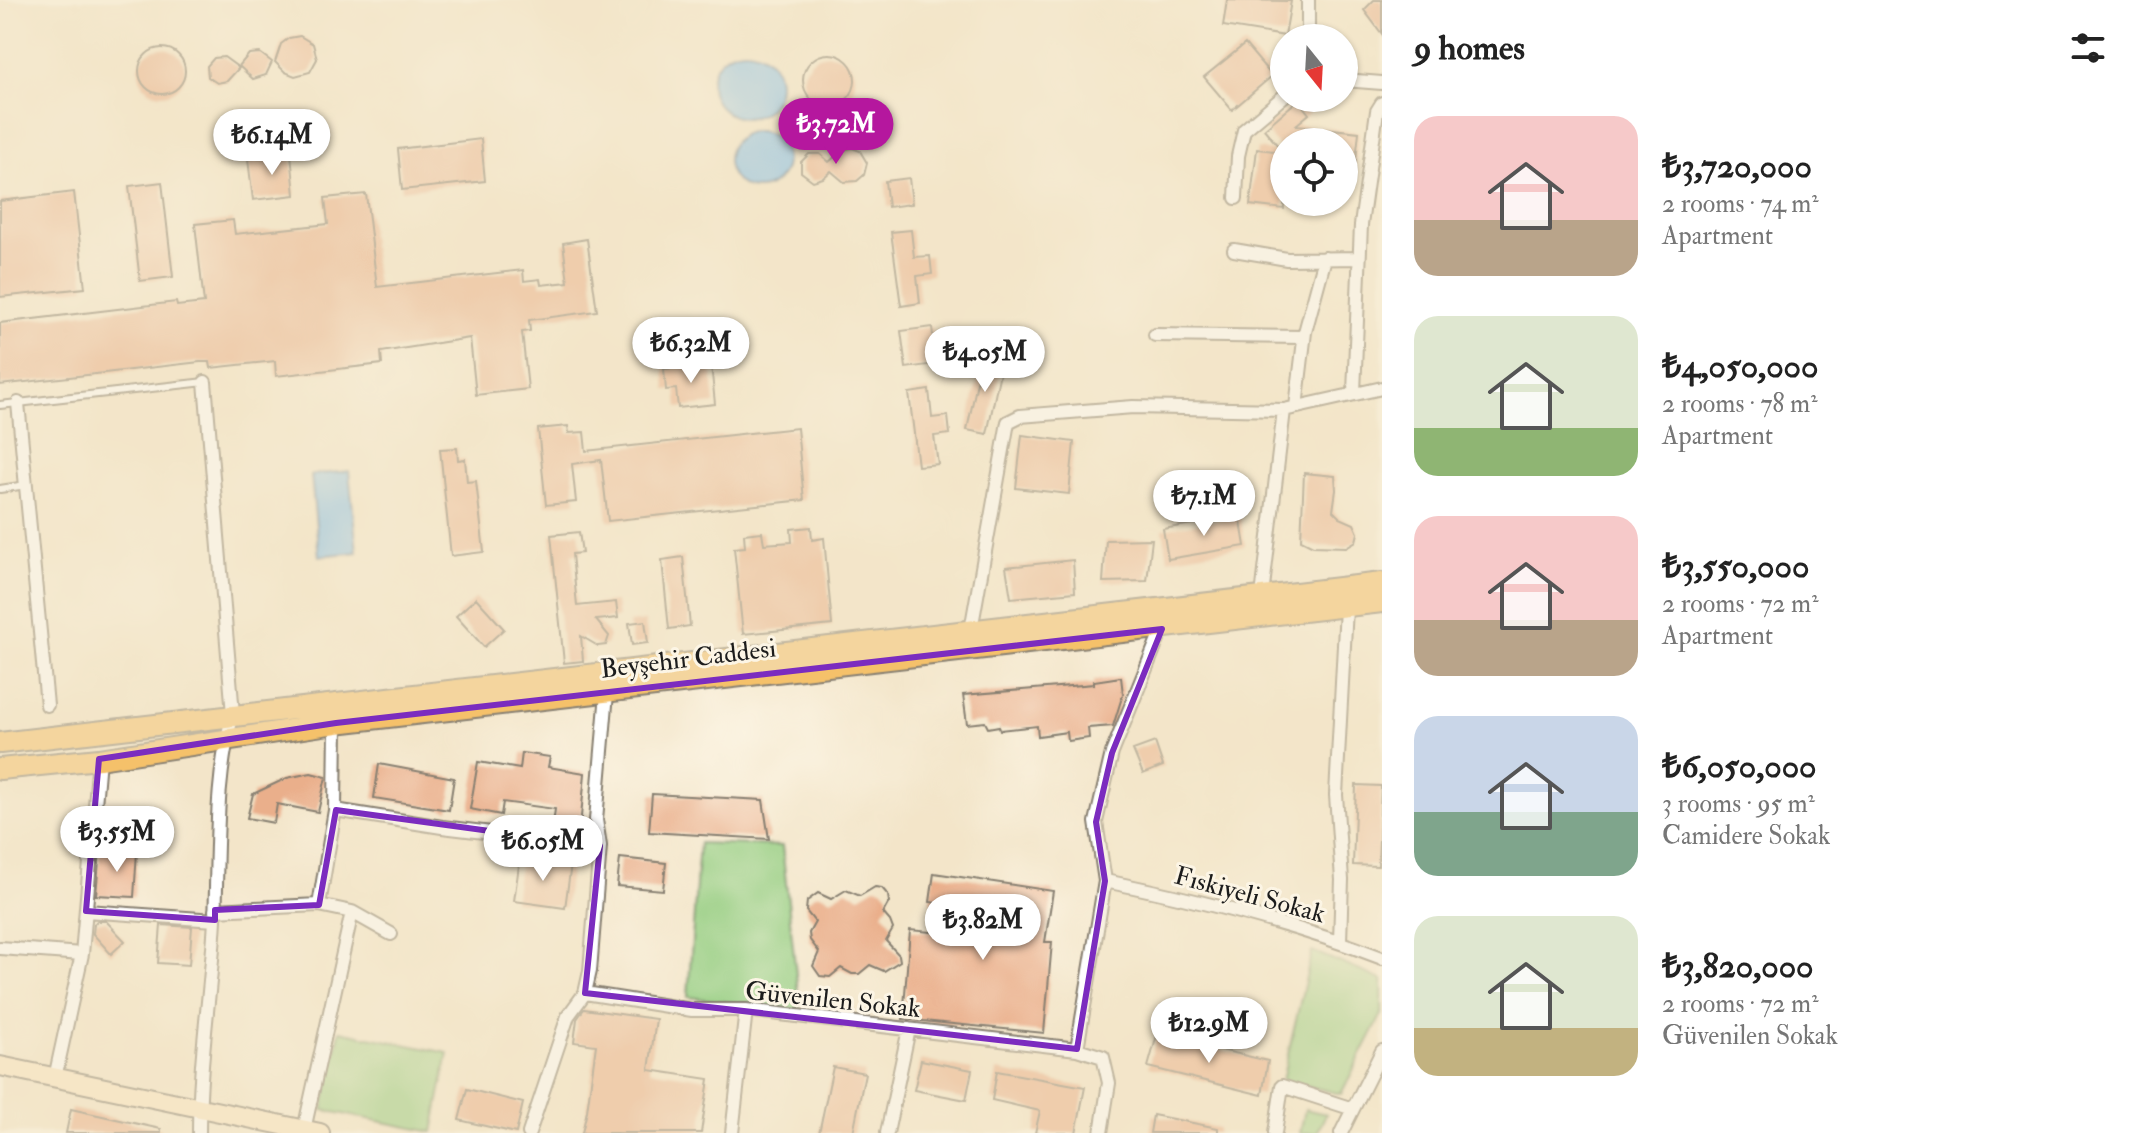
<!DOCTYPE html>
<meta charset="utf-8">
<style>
:root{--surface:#fff;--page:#f2f2f2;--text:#222;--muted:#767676;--accent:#b5179e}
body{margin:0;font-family:"IM FELL Double Pica",serif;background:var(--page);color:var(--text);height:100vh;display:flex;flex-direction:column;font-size:30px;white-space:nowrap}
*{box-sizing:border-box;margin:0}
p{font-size:26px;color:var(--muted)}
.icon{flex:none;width:44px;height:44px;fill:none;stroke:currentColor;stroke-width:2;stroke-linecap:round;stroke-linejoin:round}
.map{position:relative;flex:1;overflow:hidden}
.drawer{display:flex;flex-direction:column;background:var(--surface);width:760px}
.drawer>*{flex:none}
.needle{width:52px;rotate:162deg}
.fabs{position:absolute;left:1270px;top:24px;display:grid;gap:16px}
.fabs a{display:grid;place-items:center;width:88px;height:88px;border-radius:50%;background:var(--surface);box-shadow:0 2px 6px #0004;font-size:40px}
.price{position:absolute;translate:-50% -68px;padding:0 18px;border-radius:28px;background:#fff;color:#222;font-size:26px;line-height:52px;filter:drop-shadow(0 2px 4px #0008)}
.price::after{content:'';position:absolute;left:50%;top:48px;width:24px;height:18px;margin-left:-12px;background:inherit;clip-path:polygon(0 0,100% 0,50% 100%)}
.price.selected{background:var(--accent);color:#fff}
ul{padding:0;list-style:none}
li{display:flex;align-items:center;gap:24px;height:200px;padding:0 32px}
li span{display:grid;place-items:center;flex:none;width:224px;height:160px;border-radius:24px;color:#555}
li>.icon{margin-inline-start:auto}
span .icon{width:96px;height:96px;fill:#fffc;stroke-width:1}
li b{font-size:34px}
h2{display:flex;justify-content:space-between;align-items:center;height:96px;padding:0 32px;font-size:34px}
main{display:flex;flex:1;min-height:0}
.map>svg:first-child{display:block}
.green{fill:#94cd81;stroke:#58744e;stroke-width:2}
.water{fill:#7abcef;stroke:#4b6c86;stroke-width:2}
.building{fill:#eaaf8b}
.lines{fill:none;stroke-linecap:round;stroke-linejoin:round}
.lane-casing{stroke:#888072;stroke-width:10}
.street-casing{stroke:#888072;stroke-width:16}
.secondary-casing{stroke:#888072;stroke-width:22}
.primary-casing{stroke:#888072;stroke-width:24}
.lane{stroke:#fff;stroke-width:6}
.street{stroke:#fff;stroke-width:12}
.secondary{stroke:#fbe6c4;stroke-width:18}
.primary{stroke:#f5c16b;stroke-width:20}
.marked{fill:none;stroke:#7b2cbf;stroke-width:6;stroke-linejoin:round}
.labels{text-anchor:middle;stroke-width:6;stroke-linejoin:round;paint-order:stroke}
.street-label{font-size:26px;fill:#1c1c1c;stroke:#fcf5e5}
</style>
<main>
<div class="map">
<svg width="1382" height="1133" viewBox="0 0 1382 1133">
<rect width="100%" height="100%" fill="#fcf5e5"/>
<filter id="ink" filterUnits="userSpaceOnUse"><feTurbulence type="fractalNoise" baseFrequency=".0125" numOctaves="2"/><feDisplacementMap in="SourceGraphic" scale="16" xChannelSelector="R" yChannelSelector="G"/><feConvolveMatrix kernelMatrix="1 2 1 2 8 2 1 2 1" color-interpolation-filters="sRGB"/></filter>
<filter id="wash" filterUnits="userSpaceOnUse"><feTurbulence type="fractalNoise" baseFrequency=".006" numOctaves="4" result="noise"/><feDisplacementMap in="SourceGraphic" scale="32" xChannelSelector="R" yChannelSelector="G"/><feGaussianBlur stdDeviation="1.8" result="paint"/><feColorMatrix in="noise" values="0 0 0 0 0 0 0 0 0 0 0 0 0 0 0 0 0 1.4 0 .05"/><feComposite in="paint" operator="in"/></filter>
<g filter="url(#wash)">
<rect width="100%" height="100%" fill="#f3e5c9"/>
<path class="green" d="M699,843l83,3 18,165 -112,-14z
M1312,951l70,29v34l-41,80 -59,-14z
M340,1031l108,22 -15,79 -110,-22z
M1305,1109l21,5 -9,19h-17z"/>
<path class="water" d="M711 84a34 34 0 1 1 68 0a34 34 0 1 1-68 0Z
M728 160a29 29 0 1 1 58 0a29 29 0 1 1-58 0Z
M349,471l8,81 -38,4 -8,-81z"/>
<g id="blocks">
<path class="building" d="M1227,0l64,1 -6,35 -62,-10z
M1374,0h8v34l-18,-24z
M300,36l13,8 4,15 -7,13 -15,4 -10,-4 -10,-10 6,-18 8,-6z
M1245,44l27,32 -40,34 -28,-33z
M139 71a23 23 0 1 1 46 0a23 23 0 1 1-46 0Z
M260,53l12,9 -6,13 -13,4 -14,-13 10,-12z
M803 80a26 26 0 1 1 52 0a26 26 0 1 1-52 0Z
M224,57l15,11 -12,13 -10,2 -9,-6 -1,-11 7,-8z
M1298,100l11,14 -13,11 63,7 -4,37 -11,-1v-26h-29l1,-12 -17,12h-15v67l-34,-4 7,-56 26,3 -19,-23z
M481,139l4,42 -83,9 -4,-41z
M852,148l8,3 7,12 -3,12 -7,6 -13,1 -13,-11 -8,7 -10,3 -12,-9v-10l8,-8h11l9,8 14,-12z
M291,154l4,41 -42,5 -5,-41z
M909,178l3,26 -24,3 -3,-26z
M162,182l11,95 -33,4 -11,-95z
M74,192l11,96 -85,9v-96z
M366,194l11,93 146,-17 1,11 16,-2 1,6 27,-3 -5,-39 24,-4 10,72 -68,9 1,11 -8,1 6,57 -52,6 -6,-57 -89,14 1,12 -106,12 -1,-15 -64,7 -1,-6h-10l-200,23v-62l176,-21 1,4 27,-3 -9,-79 38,-4 2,14 93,-10 -3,-26z
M911,230l3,27 16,-1 2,18 -15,2 3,27 -19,3 -10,-74z
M932,327l4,37 -30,4 -5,-37z
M983,353l20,5 -16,76 -20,-4z
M711,364l4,40 -37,4 -2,-19 -10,1 -2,-21z
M929,390l3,28 16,-2 2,18 -16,2 4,28 -20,2 -9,-73z
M568,426l1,7 15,-1 2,19 211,-23 7,72 -196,21 -7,-61 -29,4 4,38 -30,3 -8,-76z
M1022,435l52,7 -5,52 -53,-6z
M457,448l1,12 7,-1 2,23 9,-1 8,71 -33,4 -11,-107z
M1304,473l31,3 1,14 -3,21 7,7 14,6 4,9 -2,8 -10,6 -33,-1 -12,-6z
M1240,516l5,30 -77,13 -5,-30z
M811,527l1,13 12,-2 8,87 -89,9 -9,-86 11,-1 -1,-13 18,-2 2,12 28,-2 -1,-13z
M579,532l3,21 -10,1 5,52 39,-4 2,16 -22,2 13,16 -3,9 -8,1 -17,-10 2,25 -19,2 -13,-128z
M1152,539l-5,42 -44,1 3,-42z
M683,557l7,69 -21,3 -7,-69z
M1073,560l2,32 -64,6 -5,-31z
M476,598l28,31 -20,18 -28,-31z
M645,621l3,22 -16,2 -3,-22z
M1121,677l2,17 -10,32 -25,2 1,10 -21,3 -1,-9 -29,4 -1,-10 -37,4 -1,-4 -11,2 -3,-6 -18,2 -4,-29 131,-11v-3z
M1155,742l8,24 -20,8 -10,-24z
M522,753l28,4 -2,10 37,6 -5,55 -27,-3 2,-16 -52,-7 -2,13 -31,-6 8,-47 42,7z
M379,764l75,14 -5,32 -75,-12z
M311,773l15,4 -8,35 -41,-8 -3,19 -27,-5 6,-24 34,-16z
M1356,785l25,1 -3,80 -25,-1z
M652,794l111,6 6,39 -120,-7z
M100,850l37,2 -3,45 -38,-2z
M520,858l51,6 -6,44 -51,-7z
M620,858l46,5 -3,27 -46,-4z
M934,873l119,18 -8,51h7l-8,91 -141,-14 7,-89 96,9 5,-32 -52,-8 -2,7 -27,-4z
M875,887l7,1 6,7 1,7 -6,11 7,8 3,8 -7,12 13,14 1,6 -16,10 -14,-6 -11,9h-7l-11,-6 -11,9 -10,-1 -7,-10 6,-14 -9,-12 -1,-7 6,-11 -9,-11 1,-10 11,-8 13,6 15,-9 14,6z
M97,921h9l19,20 -14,13 -18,-20 1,-10z
M161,925l31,2 -3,38 -31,-2z
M584,1009l72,10 -7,51 60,9 -8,54h-119l5,-22 9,-66 -22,-3 3,-23z
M1157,1035l111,26 -6,34 -114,-28z
M921,1060l51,10 -6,30 -52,-10z
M833,1067l32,6 -12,60h-34z
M997,1071l88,16 -9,46h-41l5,-22 -48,-11z
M467,1089l56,14 -7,30 -57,-13z
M71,1109l90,20v4h-95z
M1153,1115l65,13v5h-68z"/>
</g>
</g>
<g filter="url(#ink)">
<use href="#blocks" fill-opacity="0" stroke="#888072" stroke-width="2"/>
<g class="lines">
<g class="lane-casing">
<path id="lane" d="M0,405l205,-23
M0,489l26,-4"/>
</g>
<g class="street-casing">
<path id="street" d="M1308,38v-38
M1344,80l38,3
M1236,198l2,-42 6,-26 40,-34
M1234,250l53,9 72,-1
M1155,335l149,2
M1354,392l7,-167 16,-114 5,-8
M18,403l29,302
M1296,407l9,-75 20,-74
M1262,596l22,-186
M971,630l37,-208 12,-6 113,-9 151,3 98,-22
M335,810l107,17 158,19 -10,125 -5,22 -17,23 -39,117
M600,846l-4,-26 11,-127
M1105,881c94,19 187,42 277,77
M319,905l16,-95 1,-87
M215,910l104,-5 33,7 39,22
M86,911l129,9
M1340,941l2,-61 -6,-85 10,-187
M0,948l82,6
M585,993l107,17h54l331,39 26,8 6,26 -8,50
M1077,1049l28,-168 -9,-59 16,-69 50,-124
M55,1078l27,-124 17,-195
M304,1130l48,-218
M199,1133c0,-71 12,-142 16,-213 3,-70 -1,-138 18,-206l-28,-332
M732,1133l14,-123
M887,1133l22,-104
M1275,1133l7,-47 71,23
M1341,1133l41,-82"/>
</g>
<g class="secondary-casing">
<path id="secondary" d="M0,1066l320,67"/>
</g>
<g class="primary-casing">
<path id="primary" d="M0,743l1382,-160
M0,769l99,-10 237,-36 1046,-121"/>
</g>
<use href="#lane" class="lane"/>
<use href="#street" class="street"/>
<use href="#secondary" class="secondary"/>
<use href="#primary" class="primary"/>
</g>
</g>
<path d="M0 0H1382V1133H0ZM1162,629l-50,124 -16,69 9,59 -28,168 -492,-56 15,-147 -264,-36 -17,95 -104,5v10l-129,-9 13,-152 237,-36z" fill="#f3e5c9" fill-opacity=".55" fill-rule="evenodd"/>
<path class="marked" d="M1162,629l-50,124 -16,69 9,59 -28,168 -492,-56 15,-147 -264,-36 -17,95 -104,5v10l-129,-9 13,-152 237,-36z"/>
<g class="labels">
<g class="street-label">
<text transform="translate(688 658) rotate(-7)" y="9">Beyşehir Caddesi</text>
<text transform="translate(1250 894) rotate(15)" y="9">Fıskiyeli Sokak</text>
<text transform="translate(833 999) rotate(6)" y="9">Güvenilen Sokak</text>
</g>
</g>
</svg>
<div class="fabs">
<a><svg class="needle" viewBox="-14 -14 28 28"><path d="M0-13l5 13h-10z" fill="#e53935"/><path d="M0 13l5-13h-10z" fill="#767676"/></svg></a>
<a><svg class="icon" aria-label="locate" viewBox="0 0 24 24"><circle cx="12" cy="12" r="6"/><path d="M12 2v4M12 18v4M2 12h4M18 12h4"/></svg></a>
</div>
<b class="price selected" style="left:836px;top:166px">₺3.72M</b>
<b class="price" style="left:272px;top:177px">₺6.14M</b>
<b class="price" style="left:691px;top:385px">₺6.32M</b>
<b class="price" style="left:985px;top:394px">₺4.05M</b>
<b class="price" style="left:1204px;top:538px">₺7.1M</b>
<b class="price" style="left:117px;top:874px">₺3.55M</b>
<b class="price" style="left:543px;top:883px">₺6.05M</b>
<b class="price" style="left:983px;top:962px">₺3.82M</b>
<b class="price" style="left:1209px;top:1065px">₺12.9M</b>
</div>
<section class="drawer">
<h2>9 homes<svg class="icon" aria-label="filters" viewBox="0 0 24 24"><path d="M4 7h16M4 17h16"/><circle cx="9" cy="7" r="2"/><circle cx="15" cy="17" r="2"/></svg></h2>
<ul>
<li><span style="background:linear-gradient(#f6c9c9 65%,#b9a48a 0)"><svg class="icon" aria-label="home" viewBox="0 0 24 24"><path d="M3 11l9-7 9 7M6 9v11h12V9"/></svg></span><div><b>₺3,720,000</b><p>2 rooms · 74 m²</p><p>Apartment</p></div></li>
<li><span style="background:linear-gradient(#dfe7d0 70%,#8fb573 0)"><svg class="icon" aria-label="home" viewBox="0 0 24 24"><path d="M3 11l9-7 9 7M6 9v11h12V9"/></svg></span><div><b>₺4,050,000</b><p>2 rooms · 78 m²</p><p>Apartment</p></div></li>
<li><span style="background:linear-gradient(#f6c9c9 65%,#b9a48a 0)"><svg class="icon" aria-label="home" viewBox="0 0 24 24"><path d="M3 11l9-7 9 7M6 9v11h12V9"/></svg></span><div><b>₺3,550,000</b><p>2 rooms · 72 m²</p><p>Apartment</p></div></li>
<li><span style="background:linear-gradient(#c9d6e8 60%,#7fa58c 0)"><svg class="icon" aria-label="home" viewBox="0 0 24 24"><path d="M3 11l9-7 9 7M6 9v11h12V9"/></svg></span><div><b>₺6,050,000</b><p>3 rooms · 95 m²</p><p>Camidere Sokak</p></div></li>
<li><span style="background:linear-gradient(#dfe7d0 70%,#c2b280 0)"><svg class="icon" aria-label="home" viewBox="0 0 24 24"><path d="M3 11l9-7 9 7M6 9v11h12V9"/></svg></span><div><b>₺3,820,000</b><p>2 rooms · 72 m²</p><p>Güvenilen Sokak</p></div></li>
</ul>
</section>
</main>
